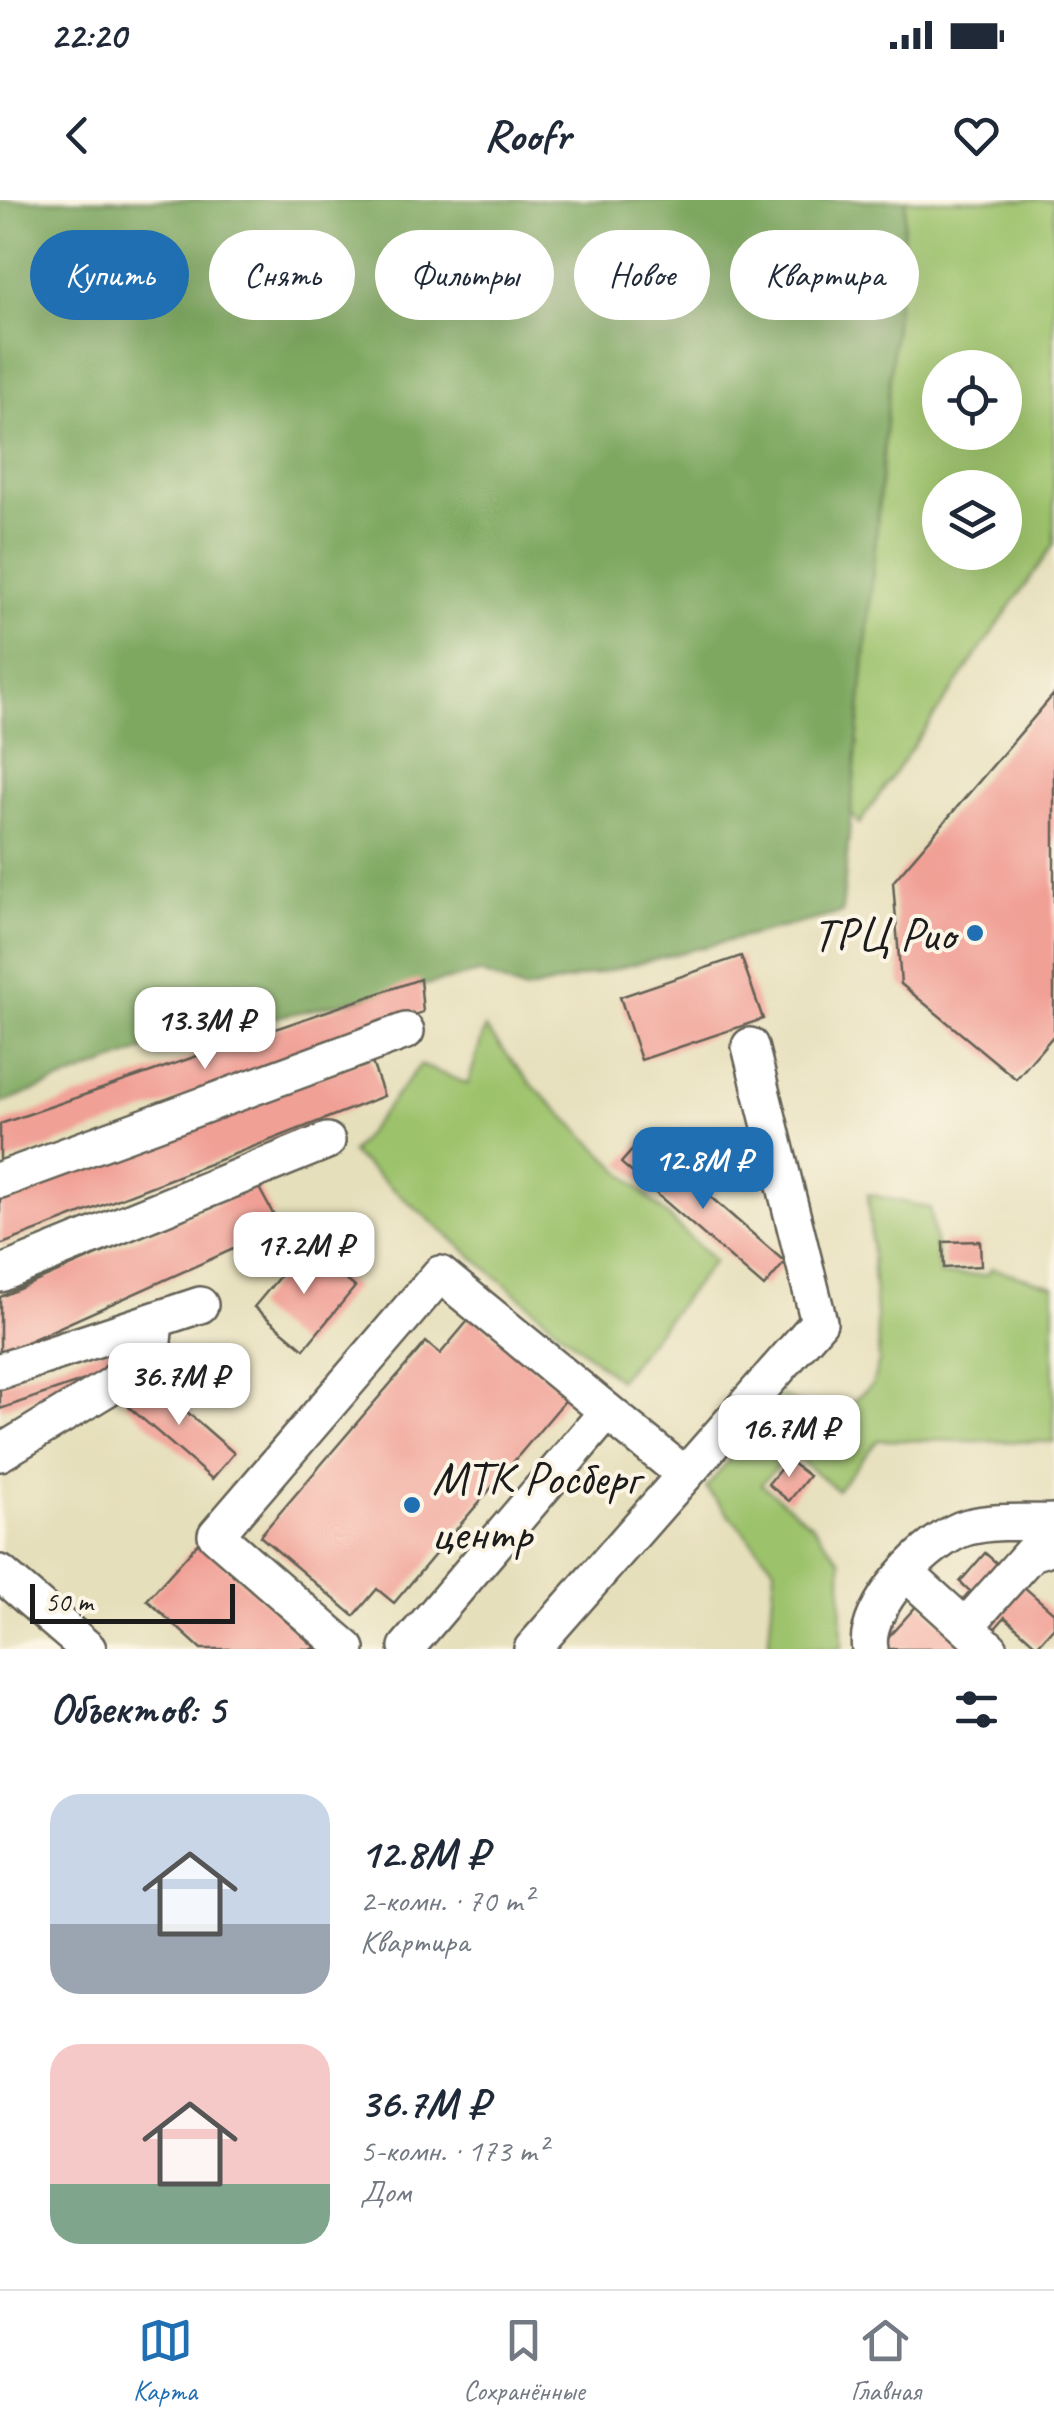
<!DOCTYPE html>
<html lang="ru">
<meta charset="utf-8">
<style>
:root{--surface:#fff;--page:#f6f6f7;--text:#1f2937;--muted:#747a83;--line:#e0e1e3;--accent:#1f6fb2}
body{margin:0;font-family:Caveat,sans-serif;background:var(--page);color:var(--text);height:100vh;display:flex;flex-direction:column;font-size:38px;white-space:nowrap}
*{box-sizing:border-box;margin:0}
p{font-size:32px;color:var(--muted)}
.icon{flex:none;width:55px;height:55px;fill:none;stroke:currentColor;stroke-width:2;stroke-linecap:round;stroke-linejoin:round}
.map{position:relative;height:1449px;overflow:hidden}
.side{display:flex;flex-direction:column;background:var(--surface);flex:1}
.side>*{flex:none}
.guide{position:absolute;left:30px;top:30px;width:995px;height:90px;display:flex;gap:20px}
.buttons{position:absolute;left:922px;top:150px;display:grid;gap:20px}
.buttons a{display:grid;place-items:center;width:100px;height:100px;border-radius:50%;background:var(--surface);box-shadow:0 10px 40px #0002;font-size:50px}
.scale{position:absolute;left:30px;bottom:25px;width:205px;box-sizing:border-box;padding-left:10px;border:5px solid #1c1c1c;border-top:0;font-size:28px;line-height:35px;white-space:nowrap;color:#1c1c1c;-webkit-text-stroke:8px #fcf5e5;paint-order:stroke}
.price{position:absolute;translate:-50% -85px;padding:0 22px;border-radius:20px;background:#fff;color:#222;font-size:32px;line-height:65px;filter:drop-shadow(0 2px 5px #0008)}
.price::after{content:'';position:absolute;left:50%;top:60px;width:30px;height:22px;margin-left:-15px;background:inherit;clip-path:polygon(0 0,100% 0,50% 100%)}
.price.selected{background:var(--accent);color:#fff}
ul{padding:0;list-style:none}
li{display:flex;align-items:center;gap:30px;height:250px;padding:0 50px}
li span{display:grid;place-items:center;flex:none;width:280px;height:200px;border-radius:30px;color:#555}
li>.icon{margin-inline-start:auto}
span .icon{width:120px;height:120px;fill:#fffc;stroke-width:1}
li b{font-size:42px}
h2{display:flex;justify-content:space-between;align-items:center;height:120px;padding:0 50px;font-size:42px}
.pill{padding:0 35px;border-radius:45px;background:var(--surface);box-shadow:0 10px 40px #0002;font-size:35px;line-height:90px}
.pill.selected{background:var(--accent);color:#fff}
.status{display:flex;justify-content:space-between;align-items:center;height:70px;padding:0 50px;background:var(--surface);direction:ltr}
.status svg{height:28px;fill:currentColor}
header{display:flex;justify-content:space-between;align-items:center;height:130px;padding:0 50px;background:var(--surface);font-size:45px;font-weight:800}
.dock{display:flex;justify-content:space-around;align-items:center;height:140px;border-top:2px solid var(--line);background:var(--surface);font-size:28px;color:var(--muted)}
.dock a{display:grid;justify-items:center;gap:5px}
.dock .selected{color:var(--accent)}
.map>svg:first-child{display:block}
.green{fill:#9dc26c;stroke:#5c6f44;stroke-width:2.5;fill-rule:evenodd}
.forest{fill:#7ea860;stroke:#4d623e;stroke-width:2.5}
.building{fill:#f1a096}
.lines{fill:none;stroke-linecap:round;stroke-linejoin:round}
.minor-casing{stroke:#636054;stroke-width:40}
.minor{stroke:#fff;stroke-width:35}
.poi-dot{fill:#1f6fb2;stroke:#fcf5e5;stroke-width:4}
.labels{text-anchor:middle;stroke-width:8;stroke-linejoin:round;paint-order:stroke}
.poi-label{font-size:48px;fill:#1c1c1c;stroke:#fcf5e5;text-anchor:end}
</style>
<div class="status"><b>22:20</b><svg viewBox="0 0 49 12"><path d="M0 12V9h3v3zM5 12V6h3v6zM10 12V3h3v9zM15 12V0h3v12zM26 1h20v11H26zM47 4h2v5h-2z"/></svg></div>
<header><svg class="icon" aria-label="back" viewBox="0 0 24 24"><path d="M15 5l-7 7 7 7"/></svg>Roofr<svg class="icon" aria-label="heart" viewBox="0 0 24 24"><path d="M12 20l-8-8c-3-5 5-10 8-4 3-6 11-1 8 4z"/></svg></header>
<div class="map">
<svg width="1054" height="1449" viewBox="0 0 1054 1449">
<rect width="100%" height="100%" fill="#fcf5e5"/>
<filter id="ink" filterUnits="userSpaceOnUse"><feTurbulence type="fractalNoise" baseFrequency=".01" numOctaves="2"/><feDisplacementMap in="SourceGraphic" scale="20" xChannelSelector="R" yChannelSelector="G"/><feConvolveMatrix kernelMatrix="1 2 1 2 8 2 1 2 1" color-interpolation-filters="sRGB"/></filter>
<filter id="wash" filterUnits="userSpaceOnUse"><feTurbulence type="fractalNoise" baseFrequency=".0048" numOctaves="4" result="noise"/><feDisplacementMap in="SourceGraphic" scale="40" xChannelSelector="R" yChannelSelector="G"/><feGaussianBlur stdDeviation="2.25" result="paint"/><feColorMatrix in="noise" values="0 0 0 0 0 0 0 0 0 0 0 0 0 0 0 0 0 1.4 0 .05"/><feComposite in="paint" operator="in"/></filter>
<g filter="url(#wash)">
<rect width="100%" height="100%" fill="#e6dfbb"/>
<path class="green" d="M906,0h148v344l-195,280 -8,-11zM940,168h65v64h-65zM940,288h65v64h-65z
M485,828l45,55 184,178 -96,119 -267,-227 69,-88 48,19z
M868,994l62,14 10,67h47l5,-7 62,18v156l-176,-2 -41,50 -47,-38 -29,32 51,41 29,36 1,88h-74l7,-81 -69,-80 76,-93 25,13h38l27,-23 7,-24z"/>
<path class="forest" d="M0,0h906l-64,713 -317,78 -45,-18 -310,67 -170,64z"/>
<g id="blocks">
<path class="building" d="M1054,494v341l-38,44 -115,-95 -8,-102z
M741,756l22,63 -122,41 -21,-63z
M420,779l3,33 -423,152v-40z
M370,857l14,39 -384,149v-48z
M643,938l142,124 -21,25 -143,-124z
M258,986l15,28 -35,33 -238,107v-57z
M980,1041l1,25 -37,2 -1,-26z
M305,1046l50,41 -51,62 -50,-42z
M472,1116l97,80 -175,207 -17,-14 -23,27 -94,-80 166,-194 14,12z
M138,1137l-27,34 -111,38v-26z
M147,1177l87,76 -22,26 -88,-76z
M788,1260l21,16 -20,25 -21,-17z
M199,1342l118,107h-116l-54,-49z
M985,1353l69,60v14l-17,19 -32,-29 -28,32h-90l-5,-5 38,-42 22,21 28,-32 -10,-9z"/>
</g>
</g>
<g filter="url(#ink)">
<use href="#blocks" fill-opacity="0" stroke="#636054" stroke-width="2.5"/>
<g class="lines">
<g class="minor-casing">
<path id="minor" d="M0,980l406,-149
M0,1074l327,-133
M0,1171l200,-66
M0,1253l114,-69 39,-42 2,-22
M0,1373l88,76
M907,1374l83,75
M966,1426l65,-73 23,-7
M347,1449l-131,-114 224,-261 245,201
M410,1449l-3,-2 200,-235
M532,1449l287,-327 -69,-276
M870,1449c-8,-41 60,-112 98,-122 27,-7 58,-4 86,-5"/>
</g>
<use href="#minor" class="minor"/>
</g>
</g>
<g class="poi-dot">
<circle cx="975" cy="733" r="10"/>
<circle cx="412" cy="1305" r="10"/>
</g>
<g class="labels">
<g class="poi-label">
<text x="955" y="750">ТРЦ Рио</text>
<text x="432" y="1294" text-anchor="start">МТК Росберг<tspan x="432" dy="55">центр</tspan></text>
</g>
</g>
</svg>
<div class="buttons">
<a><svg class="icon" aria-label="locate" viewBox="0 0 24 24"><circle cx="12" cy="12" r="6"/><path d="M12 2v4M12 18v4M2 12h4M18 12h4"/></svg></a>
<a><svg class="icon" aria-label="layers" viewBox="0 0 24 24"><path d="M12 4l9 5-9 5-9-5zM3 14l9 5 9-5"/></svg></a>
</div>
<div class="scale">50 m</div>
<b class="price" style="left:205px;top:872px">13.3M ₽</b>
<b class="price selected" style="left:703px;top:1012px">12.8M ₽</b>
<b class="price" style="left:304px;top:1097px">17.2M ₽</b>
<b class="price" style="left:179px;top:1228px">36.7M ₽</b>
<b class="price" style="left:789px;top:1280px">16.7M ₽</b>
<div class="guide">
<a class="pill selected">Купить</a>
<a class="pill">Снять</a>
<a class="pill">Фильтры</a>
<a class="pill">Новое</a>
<a class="pill">Квартира</a>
</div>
</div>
<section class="side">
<h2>Объектов: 5<svg class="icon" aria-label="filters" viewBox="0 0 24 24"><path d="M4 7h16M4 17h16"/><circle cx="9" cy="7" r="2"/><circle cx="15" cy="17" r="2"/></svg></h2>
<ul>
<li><span style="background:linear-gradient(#c9d6e8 65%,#9aa5b1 0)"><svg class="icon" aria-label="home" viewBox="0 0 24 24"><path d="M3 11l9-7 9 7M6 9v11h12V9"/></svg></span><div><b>12.8M ₽</b><p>2-комн. · 70 m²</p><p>Квартира</p></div></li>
<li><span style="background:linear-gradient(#f6c9c9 70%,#7fa58c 0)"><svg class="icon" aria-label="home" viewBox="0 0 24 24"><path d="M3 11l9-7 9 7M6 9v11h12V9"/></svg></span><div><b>36.7M ₽</b><p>5-комн. · 173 m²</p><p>Дом</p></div></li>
</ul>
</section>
<nav class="dock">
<a class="selected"><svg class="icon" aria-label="map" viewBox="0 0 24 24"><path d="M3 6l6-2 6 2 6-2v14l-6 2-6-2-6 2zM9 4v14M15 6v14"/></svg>Карта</a>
<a><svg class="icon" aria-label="saved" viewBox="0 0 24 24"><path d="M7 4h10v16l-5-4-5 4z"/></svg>Сохранённые</a>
<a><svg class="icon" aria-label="home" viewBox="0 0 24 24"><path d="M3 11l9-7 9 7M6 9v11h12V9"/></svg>Главная</a>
</nav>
